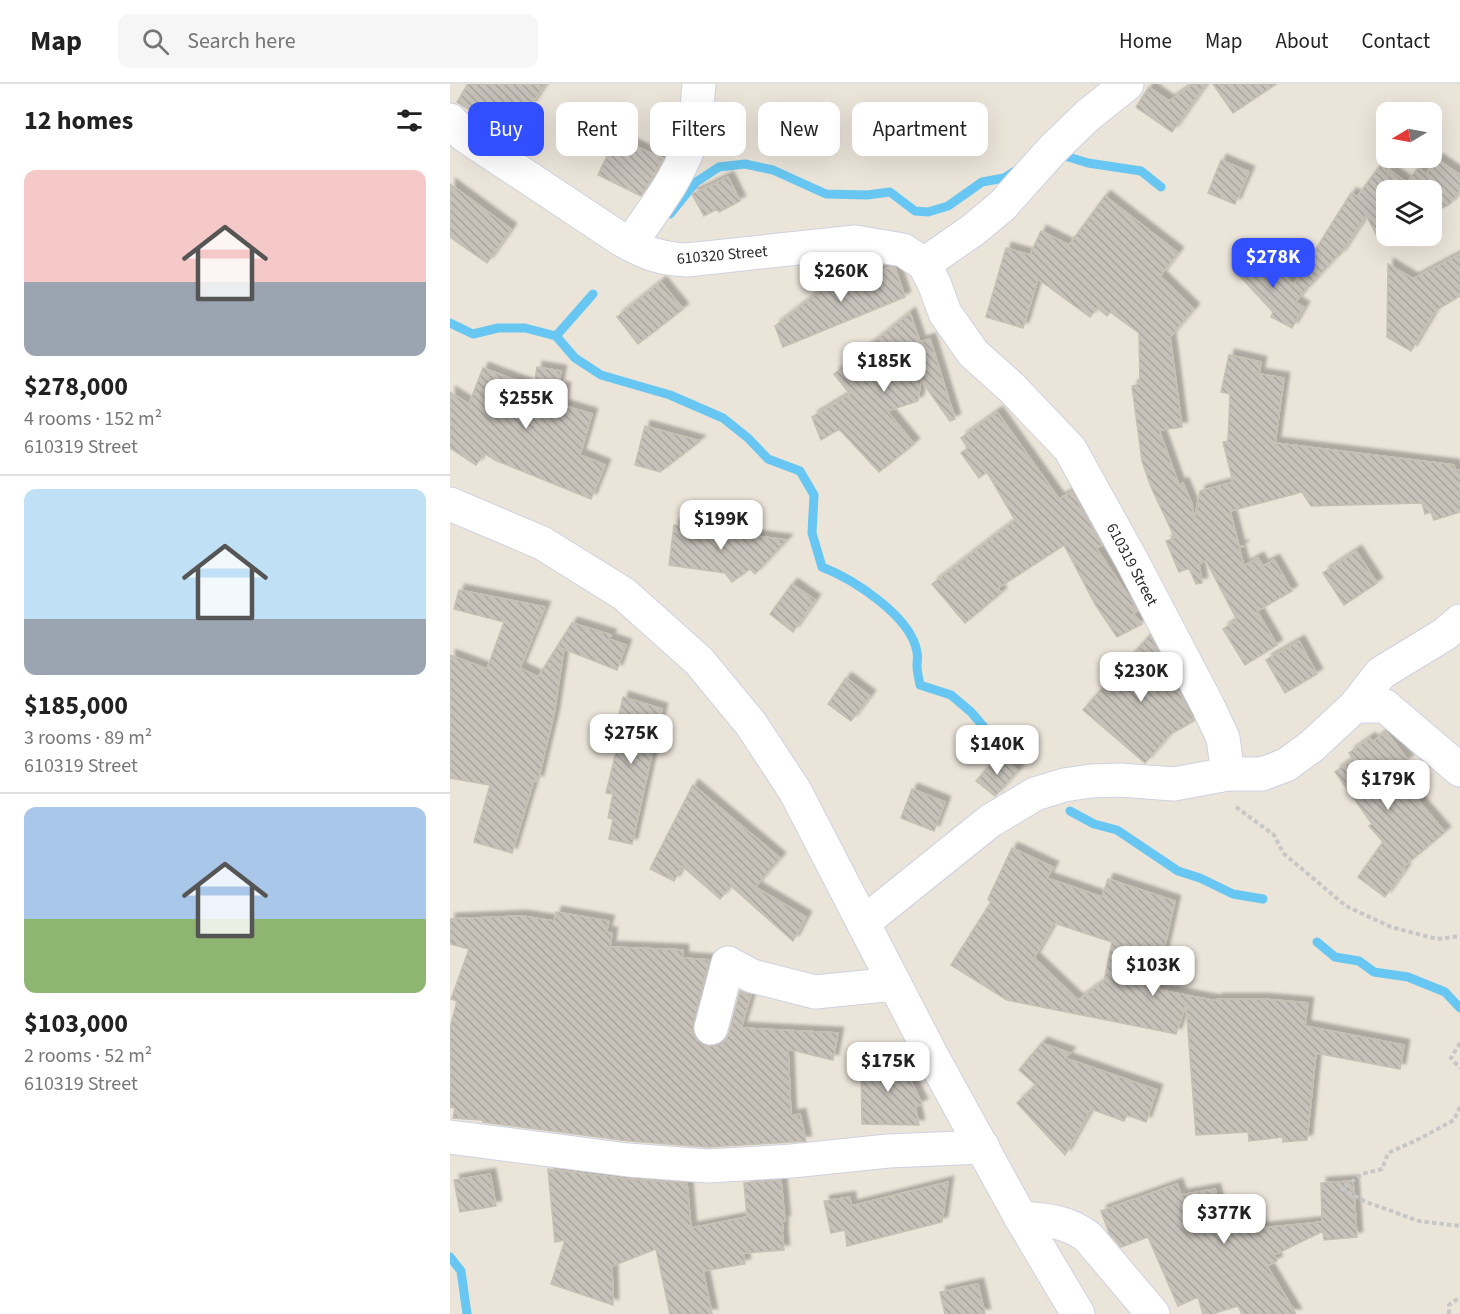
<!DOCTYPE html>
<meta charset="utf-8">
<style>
:root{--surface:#fff;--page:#f6f6f6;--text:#222;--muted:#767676;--line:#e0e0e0;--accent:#324fff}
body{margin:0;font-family:"Source Sans 3",sans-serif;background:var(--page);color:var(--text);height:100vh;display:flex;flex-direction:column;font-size:22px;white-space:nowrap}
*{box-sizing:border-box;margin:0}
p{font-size:20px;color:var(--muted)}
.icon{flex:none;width:33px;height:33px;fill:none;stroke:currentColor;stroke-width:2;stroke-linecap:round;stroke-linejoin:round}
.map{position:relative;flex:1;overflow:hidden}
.sheet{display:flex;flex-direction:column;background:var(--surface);width:450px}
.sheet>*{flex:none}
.hud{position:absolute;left:18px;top:18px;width:570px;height:54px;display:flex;gap:12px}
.needle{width:39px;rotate:260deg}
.fabs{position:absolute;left:926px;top:18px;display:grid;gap:12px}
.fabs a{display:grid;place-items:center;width:66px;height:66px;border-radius:12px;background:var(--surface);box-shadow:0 6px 24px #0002;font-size:30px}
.price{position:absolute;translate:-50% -51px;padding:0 14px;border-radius:12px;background:#fff;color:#222;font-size:20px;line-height:39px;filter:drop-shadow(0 2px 3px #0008)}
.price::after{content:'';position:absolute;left:50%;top:36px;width:18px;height:14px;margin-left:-9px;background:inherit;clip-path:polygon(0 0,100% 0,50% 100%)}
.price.selected{background:var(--accent);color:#fff}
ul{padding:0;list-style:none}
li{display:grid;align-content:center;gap:12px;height:318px;padding:0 24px}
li+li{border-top:2px solid var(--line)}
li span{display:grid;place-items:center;height:186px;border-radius:12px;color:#555}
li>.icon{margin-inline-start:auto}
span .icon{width:108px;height:108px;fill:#fffc;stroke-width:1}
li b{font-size:26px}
h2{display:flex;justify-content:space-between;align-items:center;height:72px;padding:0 24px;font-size:26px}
.tag{padding:0 21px;border-radius:12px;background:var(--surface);box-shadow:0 6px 24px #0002;font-size:21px;line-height:54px}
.tag.selected{background:var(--accent);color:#fff}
header{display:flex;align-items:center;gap:36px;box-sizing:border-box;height:84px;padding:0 30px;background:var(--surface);border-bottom:2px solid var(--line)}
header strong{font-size:28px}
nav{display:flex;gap:33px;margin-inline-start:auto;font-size:21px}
.search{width:420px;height:54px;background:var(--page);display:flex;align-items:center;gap:15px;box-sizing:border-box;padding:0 21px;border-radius:12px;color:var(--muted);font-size:22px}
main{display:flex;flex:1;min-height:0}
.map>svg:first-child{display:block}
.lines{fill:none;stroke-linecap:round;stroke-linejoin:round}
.stream{stroke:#67c7f2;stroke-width:9}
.building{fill:url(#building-back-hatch);stroke:#c6c0b3;stroke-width:1.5;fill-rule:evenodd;filter:url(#shadow)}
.street-casing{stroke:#ced1e2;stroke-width:35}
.secondary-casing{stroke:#ced1e2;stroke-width:35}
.path{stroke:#c7c7c7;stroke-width:4;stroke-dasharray:4.5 3;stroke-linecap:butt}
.street{stroke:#fff;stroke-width:33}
.secondary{stroke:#fff;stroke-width:33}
.labels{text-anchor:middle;stroke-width:4.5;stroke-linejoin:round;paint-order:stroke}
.street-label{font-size:16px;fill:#282828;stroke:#fff}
</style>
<header>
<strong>Map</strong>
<div class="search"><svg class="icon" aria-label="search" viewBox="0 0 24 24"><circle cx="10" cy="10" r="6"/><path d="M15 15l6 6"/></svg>Search here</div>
<nav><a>Home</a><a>Map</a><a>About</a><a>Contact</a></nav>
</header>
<main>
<section class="sheet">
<h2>12 homes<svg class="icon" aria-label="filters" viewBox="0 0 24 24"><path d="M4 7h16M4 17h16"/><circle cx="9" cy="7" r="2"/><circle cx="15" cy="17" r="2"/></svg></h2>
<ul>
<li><span style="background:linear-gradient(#f6c9c9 60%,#9aa5b1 0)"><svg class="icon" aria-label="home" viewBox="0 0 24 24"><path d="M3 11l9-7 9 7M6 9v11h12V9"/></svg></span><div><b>$278,000</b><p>4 rooms · 152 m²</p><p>610319 Street</p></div></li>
<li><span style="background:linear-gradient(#bfe0f5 70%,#9aa5b1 0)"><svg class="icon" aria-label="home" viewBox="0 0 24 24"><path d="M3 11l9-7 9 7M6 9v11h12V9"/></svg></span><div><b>$185,000</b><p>3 rooms · 89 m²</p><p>610319 Street</p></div></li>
<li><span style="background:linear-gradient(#a9c7e8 60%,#8fb573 0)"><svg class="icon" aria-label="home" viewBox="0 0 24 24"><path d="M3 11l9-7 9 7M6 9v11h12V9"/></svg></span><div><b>$103,000</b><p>2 rooms · 52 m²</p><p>610319 Street</p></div></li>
</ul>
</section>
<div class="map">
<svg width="1010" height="1230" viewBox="0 0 1010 1230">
<defs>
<pattern id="building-back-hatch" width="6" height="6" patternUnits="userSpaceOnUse" patternTransform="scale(1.5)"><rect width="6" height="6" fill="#c6c1b9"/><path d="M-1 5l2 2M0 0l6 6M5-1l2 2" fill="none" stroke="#aaa69f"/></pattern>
<filter id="shadow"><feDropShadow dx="5.5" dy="-5.5" stdDeviation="1.5" flood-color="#0004"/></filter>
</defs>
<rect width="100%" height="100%" fill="#ebe4d9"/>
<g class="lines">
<path class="stream" d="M615,72l23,7 53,8 20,16
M220,130l26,-32 23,-15 26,-3 28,6 53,24 41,1 23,-3 25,19 13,1 20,-6 34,-24 22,-4 11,-7
M0,239l23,11 25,-6h27l31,8 19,22 26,17 69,20 53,23 25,20 20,21 32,12 14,24 -2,38 10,34c31,12 89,49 95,85 1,4 0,10 0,14 0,6 2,13 3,19l31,10 20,17 18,21 17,7 22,19
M106,252l37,-42
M620,727l24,13 23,6 61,41 22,7 33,16 30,5
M867,858l18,15 24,4 15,11 34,5 37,15 15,16
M0,1173l11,14 6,43"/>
</g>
<path class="building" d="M18,0h77l-34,52 -54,-34z
M744,0h12l-34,48 -36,-25 13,-20 20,14z
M763,0h63l-43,29z
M166,53l47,22 -22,37 -43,-21z
M987,75l23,16v14l-10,15 -19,10v-24h-45v46h2l-9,4 -13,-25 -26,40 -1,-1 -35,38 -10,-8 57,-91 6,4 24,-33 8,12 -1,-7 19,14 11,-15 8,6z
M771,76l28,12 -14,32 -27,-11z
M278,93l12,24 -21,11 -2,-3 -13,7 -12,-22z
M0,100l61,45 -24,34 -37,-26z
M655,112l73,57 -18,23 34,33 -25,29 1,-1 12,90 -23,3 20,55 4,-2 9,21 2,17 6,-30 33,-9 -10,-40 5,-1 2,-47 -9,-2 8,-37 32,7 -2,12 25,4 -9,65 179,22 2,6 4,-1v42l-26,8 -3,-8 -6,2 -3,-11 -111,3 -9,-14 -72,19 9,35h5l-5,2 5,18 14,-8 5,8 11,-6 18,31 -35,20 20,34 -32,20 -22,-36 14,-9 -31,-59 -7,3 3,19 -6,1 -7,-16 -10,4 -13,-31 9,-3 -24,-51 -9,-26 -10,-75 8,-2 -1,-51 -29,-21 -3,4 -10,-8 -7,9 -52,-38 -15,49 -37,-11 20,-69 24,7 11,-24 28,14z
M810,166l42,44 -7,8 9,5 -12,21 -21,-11 2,-5 -36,-39z
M1010,170v42l-19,11 -8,7 -22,37 -24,-14 1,-73 25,15z
M408,178l4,15 28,-10 5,1 10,29 -122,50 -8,-21z
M211,198l22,27 -45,35 -21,-27z
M460,229l10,29 10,-3 25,80 -5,2 -29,-41 -3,21 -31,10 27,33 -35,28 -40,-43 -18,11 -9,-23 38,-23 -16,-20z
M87,283l24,4 -3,16 7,1 -3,17 30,9 -12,41 25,10 -14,34 -96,-39 -11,-7 -8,12 -26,-17v-56l19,12 14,-36 51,19z
M547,328l62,87 13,-7 30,53 -6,3 35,52 6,11 -4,3 9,10 -25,13 -22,-33 -31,-59 -66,43 3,5 -36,30 -33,-39 83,-64 -28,-48 -8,6 -18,-25 7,-5 -7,-10z
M195,342l55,15 -40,31 -25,-7z
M224,441l59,8 54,7 -32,34 -5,-5 -18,13 -7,-9 -56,-8z
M906,467l21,32 -33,22 -21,-32z
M342,500l23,16 -22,32 -23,-18z
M9,506l86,17 -25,61 18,9 34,-54 39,12 -2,4 17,6 -9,25 -53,-21 -10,65 -16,67 -4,-1 -22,73 -38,-11 16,-57 -40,-7v-123l37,14 17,-47 -50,-13z
M700,551l44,86 -25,14 -24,28 -62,-53z
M849,557l18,33 -32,19 -19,-33z
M396,594l24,18 -19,25 -23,-17z
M173,613l39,12 -30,135 -23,-5 4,-20 -5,-1 5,-24 -7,-1 10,-41 -5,-1z
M936,648l22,28 -15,11 52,61 -43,36 3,1 -20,28 -27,-20 25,-35 -14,-16 3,-2 -37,-52 18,-13 -4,-6 21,-15 2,4z
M549,671l19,16 -23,25 -19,-15z
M243,701l87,73 -25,29 51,30 -13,24 -62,-55 -11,13 -38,-33 -8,15 -24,-12z
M462,705l33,13 -11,29 -33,-13z
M562,764l41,19 -6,11 55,19 6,-18 67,22 -18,80h3l-1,9 58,11v-2h46l45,4 -3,23 99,19 -4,24 -84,-16 -9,87 -24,2v-5l-34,4 -1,-9 -52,3 -10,-131 -10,30 -169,-34 -56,-35 40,-63 -3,-3zM604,839l58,19 -8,39 -26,19 -44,-42z
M106,828l53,9 -3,11 6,1 -2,14 73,3v8l26,2 -16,64v8l4,9 9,5h11l8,-5 4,-8 11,-42 11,4 -10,33 97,5 -5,27 -45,-11 3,67 9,-2 6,27 -98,6 -78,-6 -147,-19 -1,-2 -29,-2 2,-10 -5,-1v-79l7,-27 -6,-2 18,-50 -19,-5v-25l72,-3 32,5z
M592,959l28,10 -5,5 92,32 -11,32 -19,-7 -3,6 -33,-12 -26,46 -48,-52 19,-18 -17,-15z
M445,965l27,55 -7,3 4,18 -57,-1 -1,-59z
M98,1085l78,10 61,4 4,45 56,-11 -3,-34 37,-3 4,41h-3l1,10h-1l2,19 -41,3 2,11 -42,7 9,43h-42l-14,-65 -44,17 1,39 -62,-21 14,-44 -10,2z
M40,1090l6,32 -36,6 -6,-32z
M903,1097l4,56 -33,3 -1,-9 -49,24 3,6 -10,5 29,48h-54l-4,-8 -26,8h-9l-5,-17 -20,9 -30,-69 -27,10 -12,-14 -8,-22 76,-27 4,11 34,-6 8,32 28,-13 11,20 60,-6 -1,-39z
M498,1098l-6,40 -95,24 -2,-16 -14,3 -7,-32 26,-4 1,9z
M528,1200l7,30h-40l-5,-22z"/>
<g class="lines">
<g class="street-casing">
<path id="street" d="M0,36l14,15 158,105c23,13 39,19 65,20l168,-18 48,8 21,14 10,19 11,30 28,40 39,35 58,61 61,110 77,147 15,32 5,36 -54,10 -54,-4 -29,1 -27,4 -29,9 -45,27 -127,102
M180,160c24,-35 53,-71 64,-113 4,-15 3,-32 5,-47
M474,180l49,-34 29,-24 51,-57 34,-33 40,-32
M905,622h30l75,64
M778,690h34l24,-9 26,-19 43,-40 26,-33 64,-39 15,-13
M261,944l17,-65 24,13 63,16 80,-8
M0,1053l178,23 80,6 84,-5 96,-10 95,-4
M571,1134c26,2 46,3 67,19l65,77"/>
</g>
<g class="secondary-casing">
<path id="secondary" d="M0,420l92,39 82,51 75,67 52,63 44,67 138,267 88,160 57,96"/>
</g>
<path class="path" d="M786,723l38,28 9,18 63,53 45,21 46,12 23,-3
M1010,959l-9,15 9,10
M1010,1023l-6,13 -35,19 -31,14 -6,16 -20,5 -20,15 24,13 53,19 41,5
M999,1230v-9l11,-8"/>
<use href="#street" class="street"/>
<use href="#secondary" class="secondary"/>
</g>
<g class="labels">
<g class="street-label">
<text transform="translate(272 170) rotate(-5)" y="6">610320 Street</text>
<text transform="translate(683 480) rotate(62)" y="6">610319 Street</text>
</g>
</g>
</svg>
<div class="fabs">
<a><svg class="needle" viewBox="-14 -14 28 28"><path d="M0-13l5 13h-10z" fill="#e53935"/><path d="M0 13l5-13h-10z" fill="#767676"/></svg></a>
<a><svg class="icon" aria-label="layers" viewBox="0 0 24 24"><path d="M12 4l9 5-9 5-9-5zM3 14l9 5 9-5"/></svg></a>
</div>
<b class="price selected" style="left:823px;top:205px">$278K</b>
<b class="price" style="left:391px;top:219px">$260K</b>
<b class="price" style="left:434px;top:309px">$185K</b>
<b class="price" style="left:76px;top:346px">$255K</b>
<b class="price" style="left:271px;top:467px">$199K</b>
<b class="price" style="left:691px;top:619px">$230K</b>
<b class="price" style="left:181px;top:681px">$275K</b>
<b class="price" style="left:547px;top:692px">$140K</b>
<b class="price" style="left:938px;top:727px">$179K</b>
<b class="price" style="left:703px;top:913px">$103K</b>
<b class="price" style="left:438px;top:1009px">$175K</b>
<b class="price" style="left:774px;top:1161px">$377K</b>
<div class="hud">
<a class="tag selected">Buy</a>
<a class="tag">Rent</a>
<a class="tag">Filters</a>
<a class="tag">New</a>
<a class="tag">Apartment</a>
</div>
</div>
</main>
